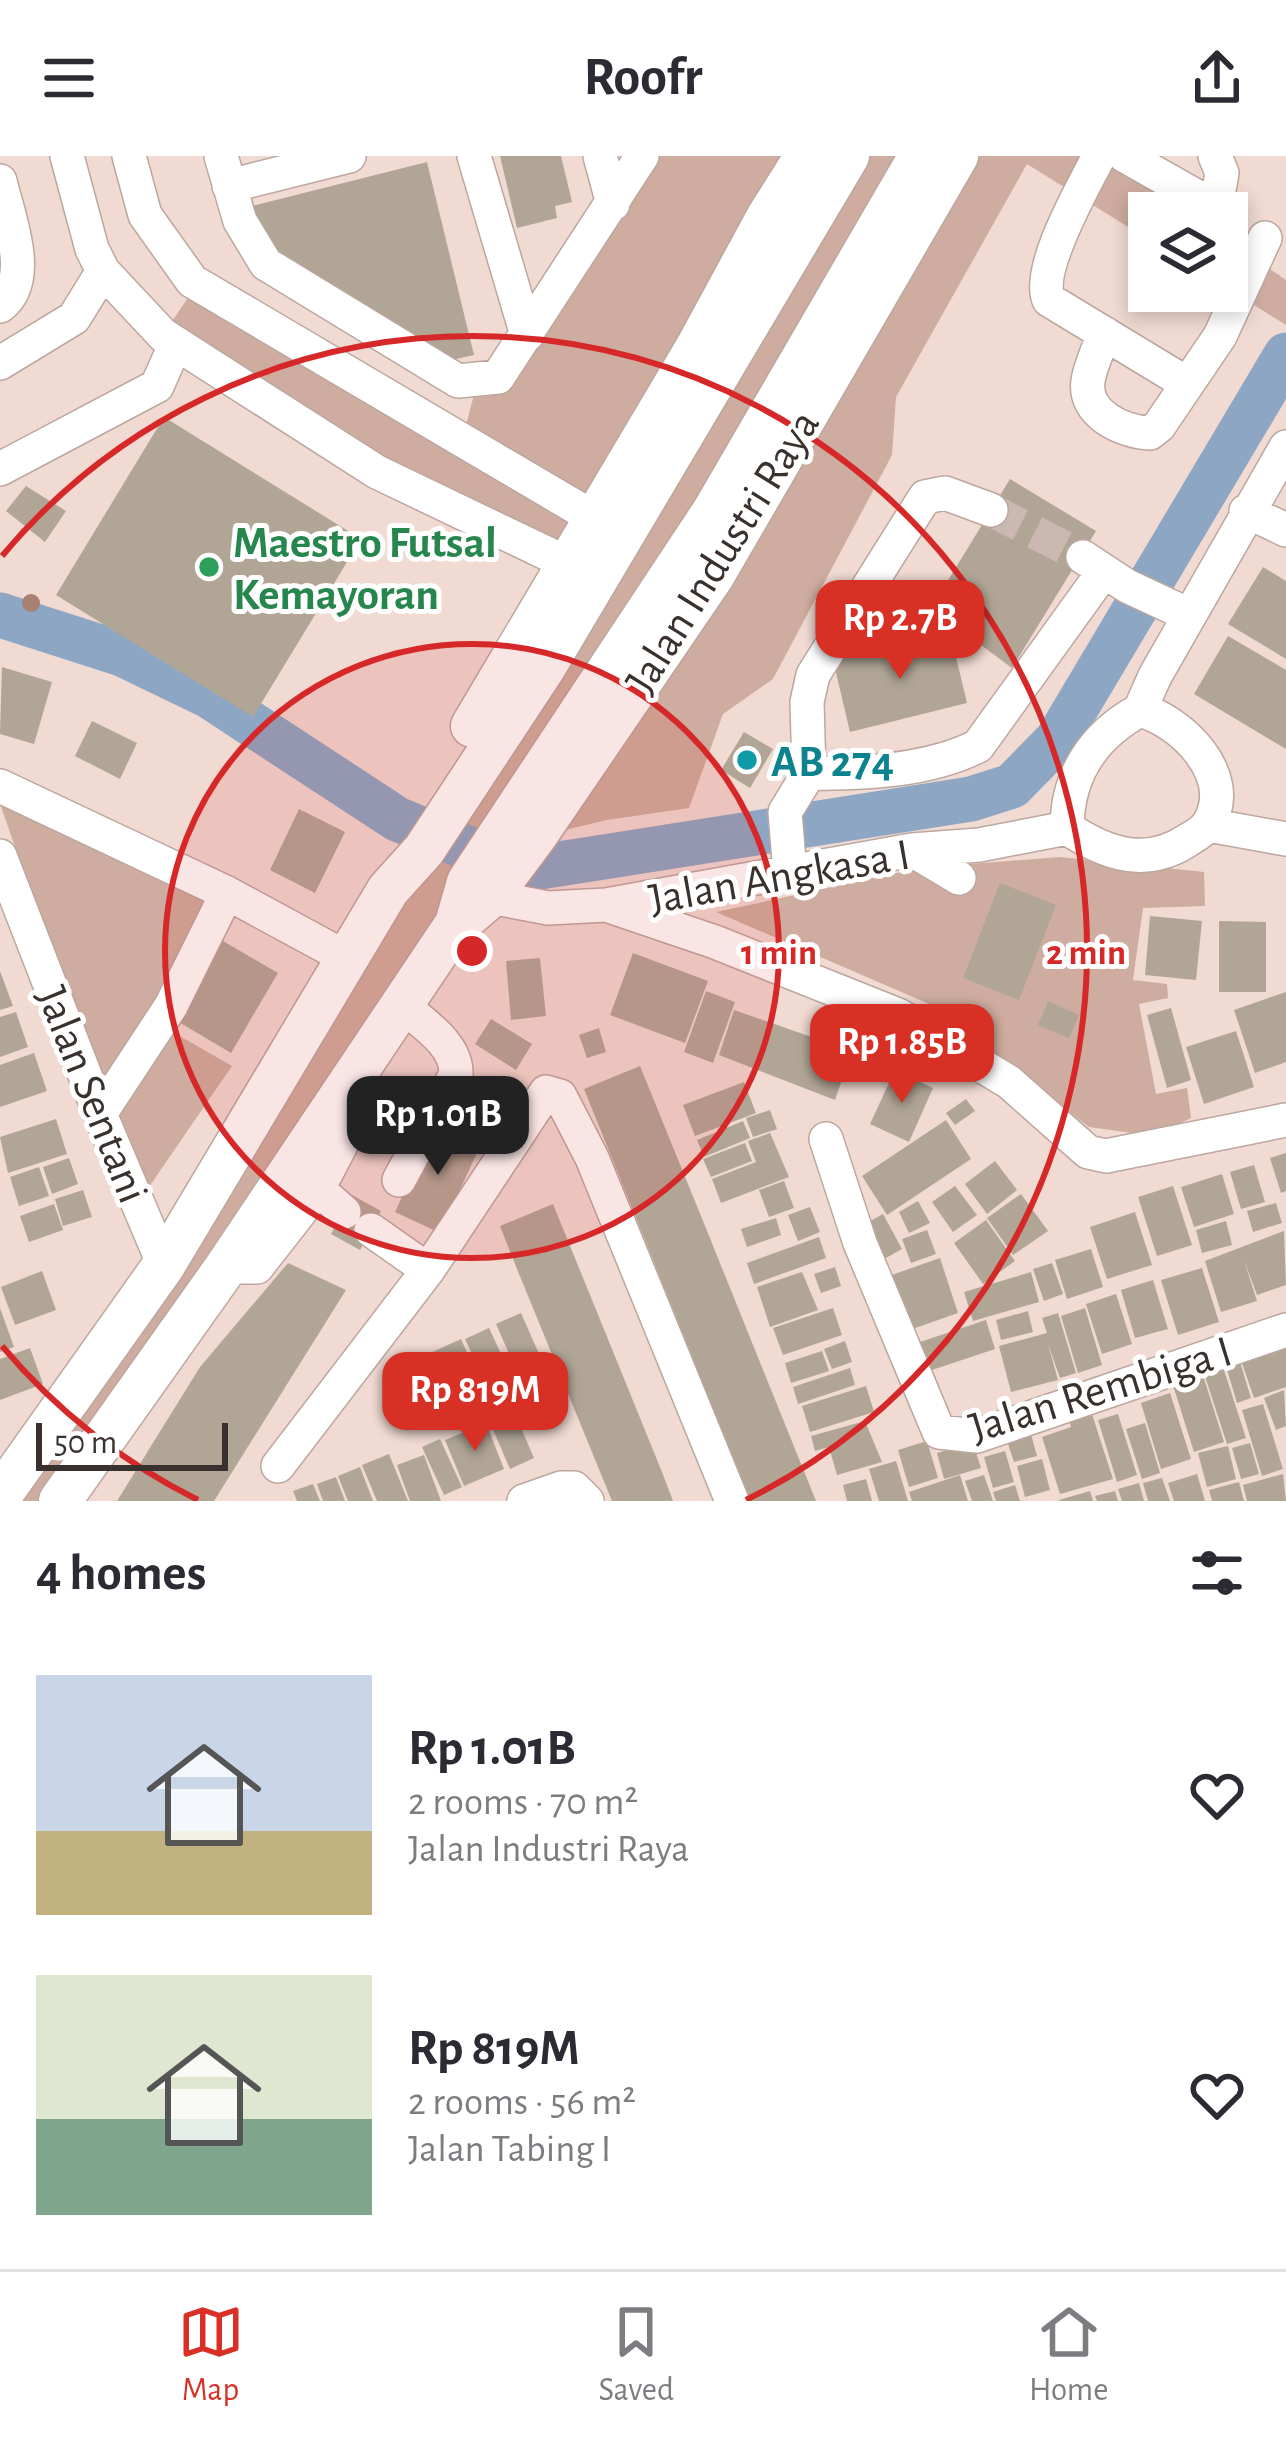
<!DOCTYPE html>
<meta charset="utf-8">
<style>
:root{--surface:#fff;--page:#f2f2f3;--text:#2b2b33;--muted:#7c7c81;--line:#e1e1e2;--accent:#d93025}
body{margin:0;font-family:"Alegreya Sans",sans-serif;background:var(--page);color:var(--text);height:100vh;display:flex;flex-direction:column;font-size:45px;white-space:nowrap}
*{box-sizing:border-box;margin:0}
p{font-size:39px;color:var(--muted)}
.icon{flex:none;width:66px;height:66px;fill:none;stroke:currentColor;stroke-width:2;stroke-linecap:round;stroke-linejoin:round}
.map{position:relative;height:1345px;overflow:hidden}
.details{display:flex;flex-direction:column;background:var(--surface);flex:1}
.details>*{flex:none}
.controls{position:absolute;left:1128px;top:36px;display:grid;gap:24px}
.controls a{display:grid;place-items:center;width:120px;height:120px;border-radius:0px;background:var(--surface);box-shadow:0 6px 18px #0003;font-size:60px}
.scale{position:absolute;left:36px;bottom:30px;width:192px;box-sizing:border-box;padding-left:12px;border:6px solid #39312d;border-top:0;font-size:33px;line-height:42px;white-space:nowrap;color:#39312d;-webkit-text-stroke:9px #fff;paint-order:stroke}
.price{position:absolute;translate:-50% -102px;padding:0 27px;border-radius:24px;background:var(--accent);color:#fff;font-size:39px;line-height:78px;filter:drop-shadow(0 3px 6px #0008)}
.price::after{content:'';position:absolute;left:50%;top:72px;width:36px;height:27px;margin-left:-18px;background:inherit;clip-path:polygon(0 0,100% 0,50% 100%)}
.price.active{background:#222;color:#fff}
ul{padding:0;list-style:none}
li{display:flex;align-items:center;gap:36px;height:300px;padding:0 36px}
li span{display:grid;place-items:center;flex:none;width:336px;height:240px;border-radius:0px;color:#555}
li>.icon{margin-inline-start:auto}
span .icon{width:144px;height:144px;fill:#fffc;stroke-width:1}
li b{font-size:51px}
h2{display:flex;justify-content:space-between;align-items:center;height:144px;padding:0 36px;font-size:51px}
header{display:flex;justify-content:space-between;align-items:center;height:156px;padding:0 36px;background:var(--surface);font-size:54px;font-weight:700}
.tab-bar{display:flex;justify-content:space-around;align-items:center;height:168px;border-top:3px solid var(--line);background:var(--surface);font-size:33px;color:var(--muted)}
.tab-bar a{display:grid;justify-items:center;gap:6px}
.tab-bar .active{color:var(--accent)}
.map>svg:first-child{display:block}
.green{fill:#ceac9f}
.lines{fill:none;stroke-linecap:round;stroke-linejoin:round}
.river{stroke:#8da6c3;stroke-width:45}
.building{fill:#b1a696}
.minor-tunnel{stroke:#cbb8b1;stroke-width:33;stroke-dasharray:33 16;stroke-linecap:butt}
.minor-casing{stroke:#bca79f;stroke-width:36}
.major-casing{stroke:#bca79f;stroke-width:45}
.minor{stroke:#fff;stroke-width:33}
.major{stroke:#fff;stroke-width:42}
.tree{fill:#a88172}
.ring{fill:none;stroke:#d62828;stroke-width:6}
.leisure-dot{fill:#2e9e5b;stroke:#fff;stroke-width:4.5}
.culture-dot{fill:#0f9aa8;stroke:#fff;stroke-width:4.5}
.labels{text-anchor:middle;stroke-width:10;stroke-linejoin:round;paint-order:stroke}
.leisure-label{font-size:45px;font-weight:bold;fill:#27864d;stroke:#fff;text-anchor:start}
.street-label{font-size:45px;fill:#39312d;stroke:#fff}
.culture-label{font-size:45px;font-weight:bold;fill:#0d838f;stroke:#fff;text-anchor:start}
.centre{fill:#d62828;stroke:#fff;stroke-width:6}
.ring-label{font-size:36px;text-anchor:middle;font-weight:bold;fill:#d62828;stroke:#fff;stroke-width:10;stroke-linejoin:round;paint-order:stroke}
</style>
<header><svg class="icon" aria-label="menu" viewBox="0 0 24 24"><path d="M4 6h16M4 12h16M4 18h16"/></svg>Roofr<svg class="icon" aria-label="share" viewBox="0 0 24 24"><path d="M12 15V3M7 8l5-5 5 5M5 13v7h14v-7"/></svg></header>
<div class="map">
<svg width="1286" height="1345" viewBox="0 0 1286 1345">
<rect width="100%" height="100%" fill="#f0dad2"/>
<path class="green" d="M647,0h163l-241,408 -404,-232 30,-45 267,154 15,-58z
M847,0h73l-207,356 -653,989h-60z
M959,0h149l81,57h-40v27l-122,-76 -131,233 -4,58 -119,224 -50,35 -34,94 -82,12 -72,17z
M1227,83l59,41v45l-59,-37z
M0,648l206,96 -58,118 84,48 -92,134z
M1060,701l144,15 1,34 -62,2 -10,72 34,4 1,14 -29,6 17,90 31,-6 4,30 -37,18 -65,-9 -160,-123 -213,-92 204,-44z"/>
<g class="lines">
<path class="river" d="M0,459l122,39 87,42 188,123 124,51 450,-71 41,-13 45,-46 229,-385"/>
</g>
<path class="building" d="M500,0h61l11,46 -17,4 2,12 -40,10z
M427,6l47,193 -36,8 -169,-109 -17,-48z
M164,261l197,122 -108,178 -197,-122z
M1010,323l86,52 -84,137 -81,-60z
M26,330l40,25 -21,31 -39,-31z
M1263,411l23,14v78l-58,-35z
M950,476l17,71 -117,29 -17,-72z
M1228,480l58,34v79l-92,-55z
M2,511l50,15 -18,62 -34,-10z
M92,565l45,22 -17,36 -45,-23z
M744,576l29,17 -23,39 -29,-18z
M299,653l46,23 -30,61 -45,-23z
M1000,727l56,22 -37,95 -56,-22z
M1150,760l52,5 -6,59 -51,-5z
M1219,765l47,1v70h-47z
M218,782l60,35 -47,80 -59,-35z
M633,797l75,28 -23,62 -75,-28z
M540,802l6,58 -35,4 -5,-59z
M0,815l13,35 -13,4z
M706,835l29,11 -22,61 -29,-11z
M1286,836v70l-31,11 -21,-63z
M1048,845l31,14 -10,23 -31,-13z
M1171,852l20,72 -24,8 -20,-73z
M734,854l118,41 -17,49 -116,-45z
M16,856l12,35 -28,10v-40z
M491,863l41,25 -16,26 -41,-26z
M599,872l7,24 -19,6 -8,-23z
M1236,875l18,56 -50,17 -18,-57z
M34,897l13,38 -47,16v-42z
M640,910l63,155 113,280h-66l-80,-199 -86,-213z
M895,914l38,18 -24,54 -39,-18z
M464,916l32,17 -17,33 -32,-17z
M744,926l12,31 -61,23 -12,-31z
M966,943l9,12 -20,14 -9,-12z
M770,954l7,19 -24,8 -7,-19z
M56,963l11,35 -59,19 -8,-36z
M946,964l25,39 -84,56 -25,-39z
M743,965l7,17 -46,19 -7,-17z
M436,967l45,21 -41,89 -45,-21z
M770,977l19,44 -68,26 -9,-24 44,-17 -8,-21z
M745,987l7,18 -41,16 -8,-18z
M1286,997v38l-5,2 -11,-35z
M69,1002l9,26 -26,10 -9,-27z
M995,1005l22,29 -30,24 -22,-30z
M1254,1009l11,37 -24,7 -11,-37z
M39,1011l10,29 -30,10 -9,-29z
M1222,1018l12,40 -40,13 -13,-40z
M784,1025l10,27 -25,9 -10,-27z
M955,1030l22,29 -24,17 -21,-30z
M1173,1030l19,59 -35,11 -19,-59z
M83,1034l9,27 -29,9 -8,-27z
M1021,1038l27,37 -35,24 -26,-37z
M352,1039l29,16 -21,39 -29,-16z
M918,1045l12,22 -21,10 -10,-21z
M1276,1047l6,20 -29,9 -6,-21z
M54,1048l9,26 -34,12 -9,-26z
M553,1048l109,268 11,29h-61l-95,-232 -17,-43z
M810,1051l10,25 -22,9 -10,-26z
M1135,1056l17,53 -45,14 -17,-52z
M883,1058l19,35 -18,10 -19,-35z
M776,1062l5,17 -34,12 -6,-18z
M986,1064l29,41 -32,23 -29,-41z
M1226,1065l6,24 -30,8 -6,-23z
M927,1074l9,24 -25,9 -9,-24z
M1284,1075l2,54 -29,10 -13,-35 13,41 -36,11 -16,-51z
M819,1081l7,21 -72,26 -7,-21z
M1091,1093l12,38 -36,12 -12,-39z
M940,1102l18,55 -57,20 -18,-55z
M288,1107l58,27 -132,211h-97l83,-134z
M1052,1107l11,31 -19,7 -11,-32z
M835,1111l6,19 -20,7 -7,-19z
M1202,1112l17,54 -41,13 -17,-55z
M42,1115l14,39 -41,15 -14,-38z
M802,1116l16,38 -48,17 -13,-40z
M1031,1116l8,30 -66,19 -9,-29z
M1153,1124l15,49 -33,9 -14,-48z
M1116,1138l16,50 -30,10 -16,-50z
M0,1152l14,39 -14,5z
M833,1152l9,27 -59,20 -10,-27z
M1085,1152l17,57 -24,8 -17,-57z
M1028,1155l5,21 -32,8 -5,-20z
M521,1157l25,57 -25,11 -25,-57z
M1058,1157l18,60 -16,5 -12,-34 10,36 -47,12 -12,-46 48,-13 -5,-15z
M986,1164l9,29 -75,25 -9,-29z
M489,1172l27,58 -24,11 -27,-58z
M461,1183l25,56 -33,15 -25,-56z
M845,1185l7,21 -20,7 -8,-20z
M1286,1191v40l-32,11 -12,-35z
M30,1192l13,36 -43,16v-41z
M822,1195l7,20 -38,12 -6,-20z
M1237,1196l14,46 -14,5 -14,-47z
M1222,1208l24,74 -19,6 -24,-74z
M850,1212l5,17 -57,19 -5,-17z
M1201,1213l23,73 -30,10 -23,-73z
M866,1230l8,26 -64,20 -8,-26z
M1284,1234l2,36 -10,4 -12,-32z
M1170,1237l21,66 -30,10 -20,-66z
M1263,1248l20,65 -21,7 -20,-66z
M1089,1249l24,74 -53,15 -18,-57 29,-10 -4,-15z
M512,1251l22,51 -24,11 -22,-51z
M1118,1258l19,61 -20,7 -19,-62z
M865,1265l17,41 -45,13 -8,-28 -14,4 -4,-15z
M486,1267l18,46 -40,17 -19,-46z
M1145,1267l15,50 -18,6 -16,-50z
M1031,1278l6,22 -23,6 -7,-21z
M440,1283l22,48 -18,8 -22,-48z
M927,1285l11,37 -29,9 -11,-37z
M973,1287l8,25 -37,11 -7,-26z
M1250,1287l9,31 -18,5 -9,-31z
M1228,1290l8,33 -29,8 -9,-34z
M1005,1295l9,31 -21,6 -9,-31z
M389,1298l19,47h-31l-15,-36z
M424,1299l17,46h-31l-13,-36z
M1042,1303l8,31 -25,7 -8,-31z
M896,1305l12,40h-29l-10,-32z
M360,1311l13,34h-25l-10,-25z
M1197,1318l8,27h-31l-6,-18z
M1283,1318l3,27h-39l-4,-16z
M960,1319l8,26h-56l-3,-9z
M984,1319l9,26h-21l-7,-20z
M336,1321l9,24h-22l-6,-17z
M1162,1322l8,23h-22l-5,-18z
M866,1323l6,22h-25l-4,-16z
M1239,1326l5,19h-32l-3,-11z
M1139,1327l5,18h-22l-4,-12z
M313,1328l7,17h-23l-4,-10z
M1015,1329l5,16h-24l-3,-9z
M1090,1335l3,10h-34v-1z
M1115,1335l3,10h-21l-2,-5z"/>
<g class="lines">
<path class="minor-tunnel" d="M991,354l92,47"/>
<g class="minor-casing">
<path id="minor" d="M67,0l25,93 11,22 60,64 214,137 192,92
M129,0l16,59 47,66 404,238
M221,0l19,65 26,43 192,117 40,-4 144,-221
M474,0l53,179
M600,0l13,48
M1099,0c-15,30 -64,114 -50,144l137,83
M1125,0l101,57
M1215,0l7,17 -6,34
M0,25c8,35 35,99 0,125
M229,30l120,-30
M1104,177c-5,16 -14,33 -16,48 -5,33 35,51 62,52l9,-7 61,-90 45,-98
M0,207l74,-45 29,-47
M0,313l157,-83 19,-43
M1246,355l40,19
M1083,401l44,29 62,29
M1140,554c41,11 97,65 69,113 -4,7 -14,13 -21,17 -42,28 -82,14 -121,-12 0,-53 27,-93 73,-118z
M1140,554l15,-34 131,-229
M809,617c54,1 120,-2 169,-27l126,-175
M0,630l227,107 118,64
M1208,669l78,14
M912,694l47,28
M0,700l100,258 64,151
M790,717l-5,-61 24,-39 -2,-71 6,-27 112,-178 20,-4 46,17
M490,741l58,11 58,-3 306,-55 67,-5 88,-17
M606,749l109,37 183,73 111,67 79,70 18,4 180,-36
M100,958l71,-108 56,-113
M826,983l34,104 79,189 38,4 309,-106
M399,1024l57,-106c1,-30 -34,-51 -54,-69
M318,1033l26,23
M371,1074l57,40
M226,1111h31l61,-78 24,-46 6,-17 -1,-40
M278,1310l150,-196 118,-178 14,4 32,62 140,343
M524,1345l37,-13h13l13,13"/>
</g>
<g class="major-casing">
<path id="major" d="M472,570l225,-379 70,-129 39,-62
M469,759l21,-18 45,-60 178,-261 244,-420
M0,1340l164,-231 224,-375 36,-40 120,-182 304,-512
M60,1345l166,-234 230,-343 12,-42 245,-370 207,-356"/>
</g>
<use href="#minor" class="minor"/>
<use href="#major" class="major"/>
</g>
<circle class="tree" cx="31" cy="447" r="9"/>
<circle cx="472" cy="795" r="307" fill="#d62828" fill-opacity=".12"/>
<g class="ring">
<circle cx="472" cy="795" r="307"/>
<path d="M198 1344A614 614 0 0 1 2 1190M2 400A614 614 0 1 1 746 1344"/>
</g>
<circle class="leisure-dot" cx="209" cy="411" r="12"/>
<circle class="culture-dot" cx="747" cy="604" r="12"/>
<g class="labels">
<g class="leisure-label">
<text x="233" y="401">Maestro Futsal<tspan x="233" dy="52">Kemayoran</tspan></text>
</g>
<g class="street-label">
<text transform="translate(721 395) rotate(-58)" y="16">Jalan Industri Raya</text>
<text transform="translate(779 719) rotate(-10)" y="16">Jalan Angkasa I</text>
<text transform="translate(94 938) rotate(68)" y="16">Jalan Sentani</text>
<text transform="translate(1100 1232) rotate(-17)" y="16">Jalan Rembiga I</text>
</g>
<g class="culture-label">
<text x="771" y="620">AB 274</text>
</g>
</g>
<circle cx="472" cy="795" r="18" class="centre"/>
<g class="ring-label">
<text x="779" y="808">1 min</text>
<text x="1086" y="808">2 min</text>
</g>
</svg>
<div class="controls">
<a><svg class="icon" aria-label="layers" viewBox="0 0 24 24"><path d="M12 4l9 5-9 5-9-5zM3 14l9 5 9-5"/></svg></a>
</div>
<div class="scale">50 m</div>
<b class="price" style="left:900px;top:526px">Rp 2.7B</b>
<b class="price" style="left:902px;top:950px">Rp 1.85B</b>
<b class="price active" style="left:438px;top:1022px">Rp 1.01B</b>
<b class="price" style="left:475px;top:1298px">Rp 819M</b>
</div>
<section class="details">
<h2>4 homes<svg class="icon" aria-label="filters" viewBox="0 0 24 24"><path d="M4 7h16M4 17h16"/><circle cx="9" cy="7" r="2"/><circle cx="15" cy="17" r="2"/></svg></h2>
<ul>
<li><span style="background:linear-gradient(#c9d6e8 65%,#c2b280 0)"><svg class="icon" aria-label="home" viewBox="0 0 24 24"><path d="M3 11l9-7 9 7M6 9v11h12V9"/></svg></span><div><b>Rp 1.01B</b><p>2 rooms · 70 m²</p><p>Jalan Industri Raya</p></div><svg class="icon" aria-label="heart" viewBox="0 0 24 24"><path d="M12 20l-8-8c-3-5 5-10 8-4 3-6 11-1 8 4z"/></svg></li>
<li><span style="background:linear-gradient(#dfe7d0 60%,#7fa58c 0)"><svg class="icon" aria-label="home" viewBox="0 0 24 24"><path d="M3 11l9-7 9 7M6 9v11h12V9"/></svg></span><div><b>Rp 819M</b><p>2 rooms · 56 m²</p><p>Jalan Tabing I</p></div><svg class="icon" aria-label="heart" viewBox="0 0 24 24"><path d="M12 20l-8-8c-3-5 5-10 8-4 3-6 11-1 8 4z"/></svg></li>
</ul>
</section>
<nav class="tab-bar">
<a class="active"><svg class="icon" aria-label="map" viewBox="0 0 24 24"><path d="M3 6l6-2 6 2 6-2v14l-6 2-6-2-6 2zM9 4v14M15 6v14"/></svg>Map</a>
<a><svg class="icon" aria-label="saved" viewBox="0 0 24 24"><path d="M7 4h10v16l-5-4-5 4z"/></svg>Saved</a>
<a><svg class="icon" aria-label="home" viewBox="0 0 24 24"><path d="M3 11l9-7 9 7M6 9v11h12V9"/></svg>Home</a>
</nav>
